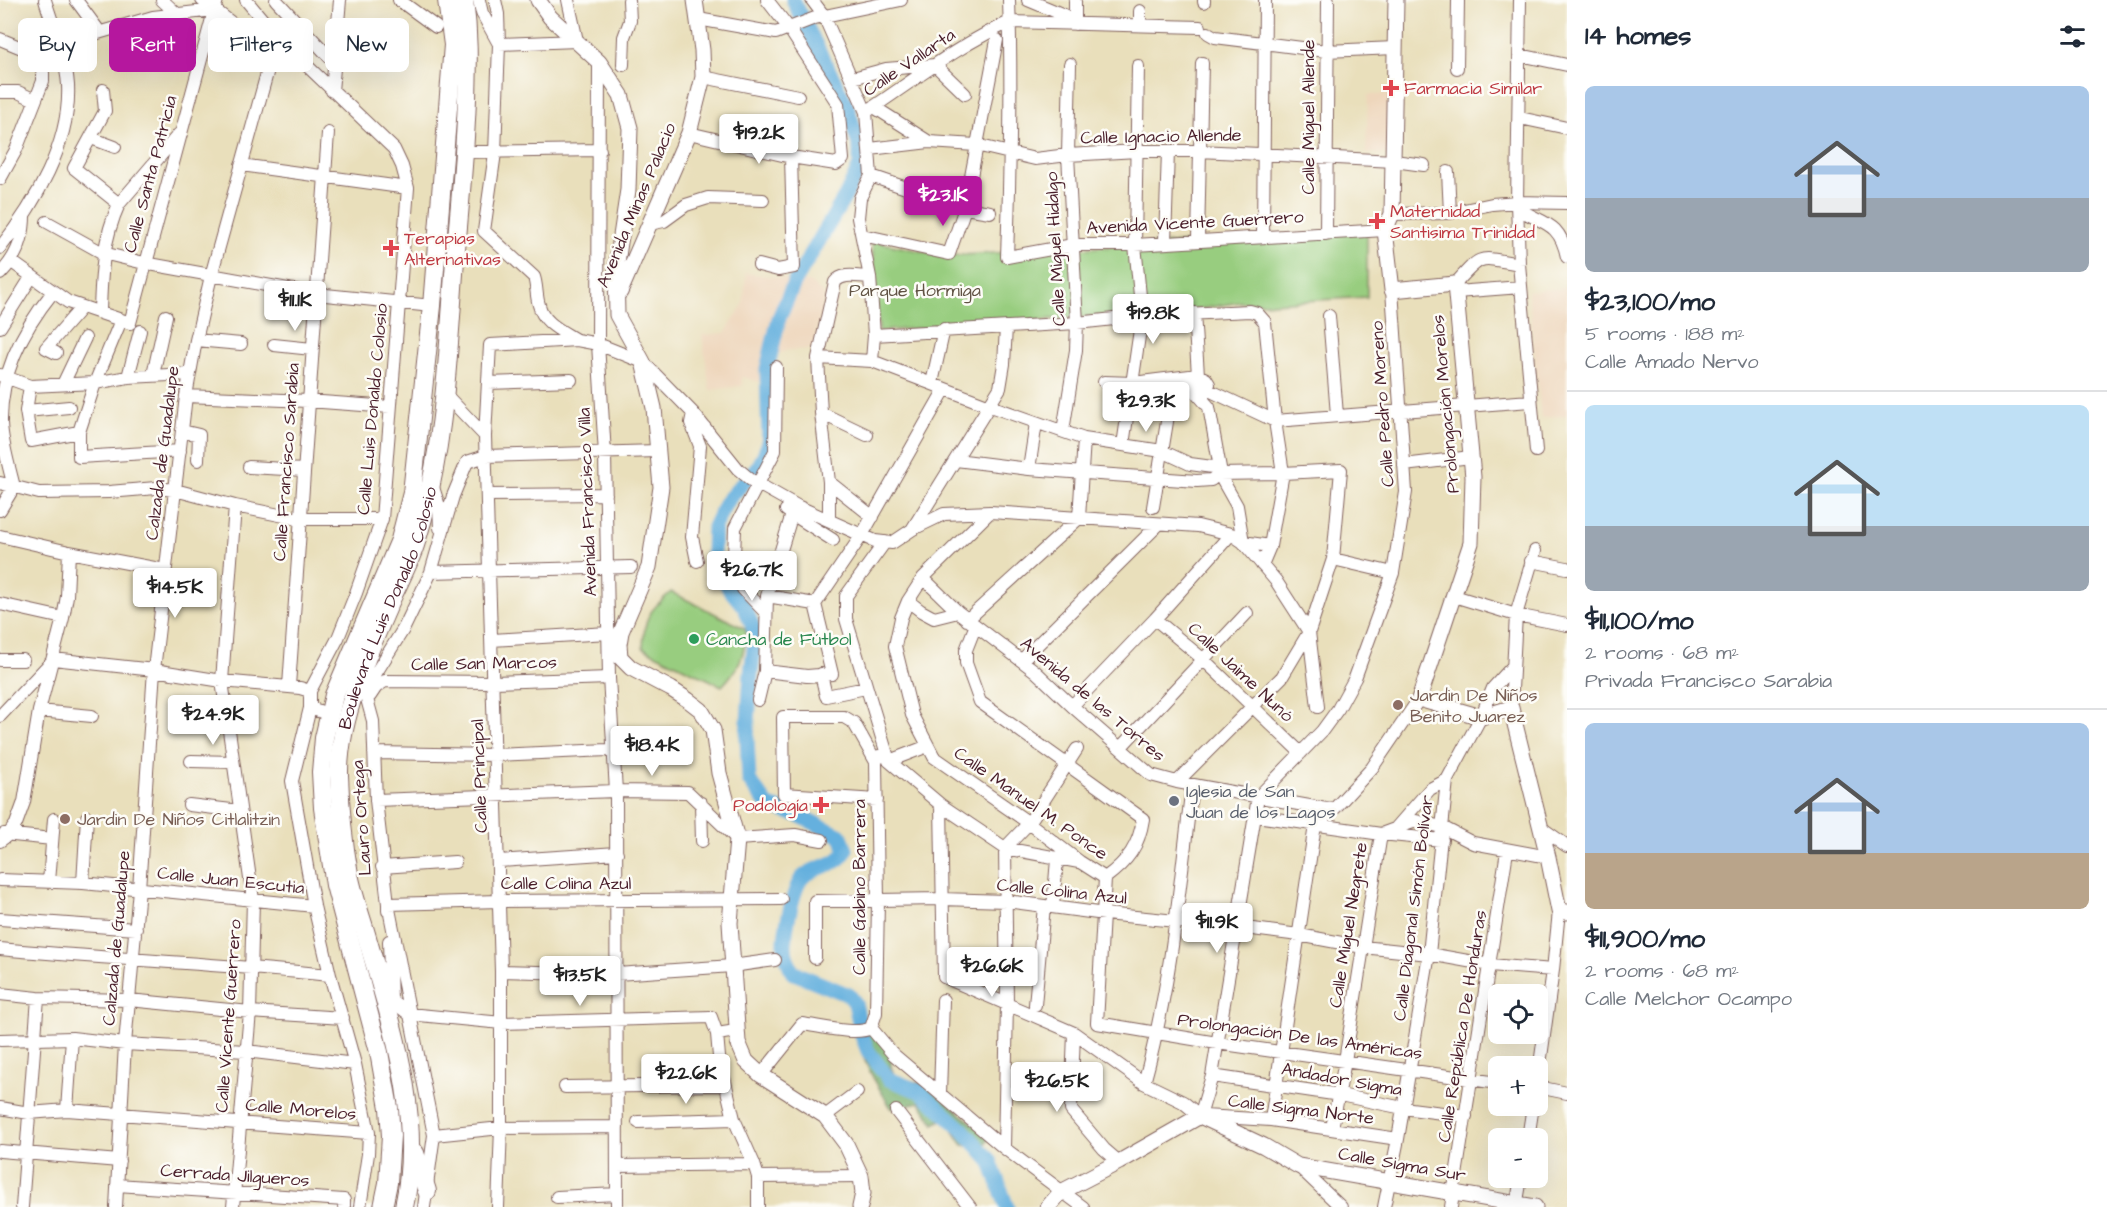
<!DOCTYPE html>
<meta charset="utf-8">
<style>
:root{--surface:#fff;--page:#f6f6f7;--text:#1f2937;--muted:#747a83;--line:#e0e1e3;--accent:#b5179e}
body{margin:0;font-family:"Architects Daughter",sans-serif;background:var(--page);color:var(--text);height:100vh;display:flex;flex-direction:column;font-size:22px;white-space:nowrap}
*{box-sizing:border-box;margin:0}
p{font-size:20px;color:var(--muted)}
.icon{flex:none;width:33px;height:33px;fill:none;stroke:currentColor;stroke-width:2;stroke-linecap:round;stroke-linejoin:round}
.map{position:relative;flex:1;overflow:hidden}
.panel{display:flex;flex-direction:column;background:var(--surface);width:540px}
.panel>*{flex:none}
.guide{position:absolute;left:18px;top:18px;width:570px;height:54px;display:flex;gap:12px}
.controls{position:absolute;left:1488px;top:984px;display:grid;gap:12px}
.controls a{display:grid;place-items:center;width:60px;height:60px;border-radius:9px;background:var(--surface);box-shadow:0 6px 24px #0002;font-size:30px}
.price{position:absolute;translate:-50% -51px;padding:0 14px;border-radius:6px;background:#fff;color:#222;font-size:20px;line-height:39px;filter:drop-shadow(0 2px 3px #0008)}
.price::after{content:'';position:absolute;left:50%;top:36px;width:18px;height:14px;margin-left:-9px;background:inherit;clip-path:polygon(0 0,100% 0,50% 100%)}
.price.active{background:var(--accent);color:#fff}
ul{padding:0;list-style:none}
li{display:grid;align-content:center;gap:12px;height:318px;padding:0 18px}
li+li{border-top:2px solid var(--line)}
li span{display:grid;place-items:center;height:186px;border-radius:9px;color:#555}
li>.icon{margin-inline-start:auto}
span .icon{width:108px;height:108px;fill:#fffc;stroke-width:1}
li b{font-size:26px}
h2{display:flex;justify-content:space-between;align-items:center;height:72px;padding:0 18px;font-size:26px}
.tag{padding:0 21px;border-radius:9px;background:var(--surface);box-shadow:0 6px 24px #0002;font-size:21px;line-height:54px}
.tag.active{background:var(--accent);color:#fff}
main{display:flex;flex:1;min-height:0}
.map>svg:first-child{display:block}
.built{fill:#eed6bb}
.green{fill:#98cd7f;stroke:#717655;stroke-width:1.5}
.forest{fill:#7ab06e;stroke:#62684c;stroke-width:1.5}
.lines{fill:none;stroke-linecap:round;stroke-linejoin:round}
.river{stroke:#65b0de;stroke-width:15}
.minor-casing{stroke:#82625d;stroke-width:14}
.major-casing{stroke:#82625d;stroke-width:17}
.highway-casing{stroke:#82625d;stroke-width:20}
.minor{stroke:#fff;stroke-width:12}
.major{stroke:#fff;stroke-width:15}
.highway{stroke:#fff;stroke-width:18}
.health-dot{fill:#e0444e;stroke:#fdfcf7;stroke-width:2}
.leisure-dot{fill:#2e9e5b;stroke:#fdfcf7;stroke-width:2}
.education-dot{fill:#8d6e63;stroke:#fdfcf7;stroke-width:2}
.worship-dot{fill:#6b7280;stroke:#fdfcf7;stroke-width:2}
.labels{text-anchor:middle;stroke-width:5;stroke-linejoin:round;paint-order:stroke}
.street-label{font-size:18px;fill:#4a1f2b;stroke:#fdfcf7}
.health-label{font-size:18px;fill:#be3a42;stroke:#fdfcf7;text-anchor:start}
.park-label{font-size:18px;fill:#615344;stroke:#fdfcf7}
.leisure-label{font-size:18px;fill:#27864d;stroke:#fdfcf7;text-anchor:start}
.education-label{font-size:18px;fill:#785e54;stroke:#fdfcf7;text-anchor:start}
.worship-label{font-size:18px;fill:#5b616d;stroke:#fdfcf7;text-anchor:start}
</style>
<main>
<div class="map">
<svg width="1567" height="1207" viewBox="0 0 1567 1207">
<rect width="100%" height="100%" fill="#fdfcf7"/>
<filter id="ink" filterUnits="userSpaceOnUse"><feTurbulence type="fractalNoise" baseFrequency=".0167" numOctaves="2"/><feDisplacementMap in="SourceGraphic" scale="12" xChannelSelector="R" yChannelSelector="G"/><feConvolveMatrix kernelMatrix="1 2 1 2 8 2 1 2 1" color-interpolation-filters="sRGB"/></filter>
<filter id="wash" filterUnits="userSpaceOnUse"><feTurbulence type="fractalNoise" baseFrequency=".008" numOctaves="4" result="noise"/><feDisplacementMap in="SourceGraphic" scale="24" xChannelSelector="R" yChannelSelector="G"/><feGaussianBlur stdDeviation="1.35" result="paint"/><feColorMatrix in="noise" values="0 0 0 0 0 0 0 0 0 0 0 0 0 0 0 0 0 1.4 0 .05"/><feComposite in="paint" operator="in"/></filter>
<g filter="url(#wash)">
<rect width="100%" height="100%" fill="#e9dfbb"/>
<path class="built" d="M1389,94l-1,60 -22,-1 2,-58z
M746,273l64,9 15,14 -13,53 -24,1 -18,8 -6,25 -22,-6v9l-32,4 -8,-55 23,-2 18,-28z
M1567,288v127l-26,3 -13,-127z"/>
<path class="green" d="M1367,232v65l-95,6 -32,-1 -34,6 -67,5 -260,18 -7,-90 72,15z
M671,592l75,37c-1,26 -6,38 -24,57l-79,-38c1,-30 5,-37 28,-56z"/>
<path class="forest" d="M871,1030l21,24 -1,13 3,7 5,4 26,6 65,54 -14,16 -6,-8 -7,-1 -18,-27 -11,6 -14,-22 -28,7c-14,-22 -32,-49 -34,-76z"/>
<g class="lines">
<path class="river" d="M793,0l54,106 13,42v18l-14,29 -52,88 -15,35 -12,51 2,74 -9,21 -34,38 -12,25 -1,26 15,34 17,21 11,26 -5,40 -4,64 2,42 19,26 30,9 43,21 5,14c-8,17 -30,15 -43,27 -10,9 -19,58 -18,72 0,7 5,16 7,23l57,23 6,8 7,33 6,15 21,28 32,13 41,37 28,31 17,47"/>
</g>
</g>
<g filter="url(#ink)">
<g class="lines">
<g class="minor-casing">
<path id="minor" d="M76,0l23,31
M162,0l16,15
M202,0l40,31 14,6h21
M246,0l31,37 117,112 8,17 6,22 -26,331 -26,74 -18,45 -28,53
M276,0l58,62
M399,0l37,27
M479,0l3,13 17,31 78,-3 -9,-41
M495,0l3,14 1,30 -4,109 -11,78 50,46c3,9 2,19 5,28 4,18 23,26 37,35
M812,0l12,16 42,96 5,64 -11,22 -2,20 12,59 4,58 -2,26
M1009,0c3,86 1,171 -2,257l66,-12h62l250,-15
M1028,0l36,15 11,9
M1520,0l-3,202 2,62 17,187
M1204,2v-2
M698,19l78,14 39,-15 86,-18
M1075,24v-23
M1140,24v-13
M1208,33l7,4 111,14 69,-3
M0,39l65,27
M57,39l34,-4 62,-18 61,-7
M1520,55l47,10
M599,62l-1,282 7,110 4,224 7,113 1,416
M623,65l1,-28 6,-16 -1,-21
M1457,68l1,-68
M703,77l95,19
M853,78l33,-9 49,-4 30,29
M103,90l2,21 -31,57 45,36
M332,91l8,-91
M0,92h18l17,8
M874,107l55,35
M866,112c47,-31 92,-67 144,-90l190,5
M1520,118l47,10
M689,133l102,24 45,7 7,-5 -5,-55 -50,-77 -21,-27
M91,138l24,9
M870,149l59,-7 47,3 59,14 33,-4 69,-4h63l194,10 30,4
M465,152l135,-2
M241,165l167,23
M1448,172l2,41
M871,176l94,32 25,4
M0,179l16,-29 27,-69v-8l-8,-21
M1518,209c26,15 42,13 49,48
M1392,214l58,-1 42,-9 25,-2 50,1
M47,222l56,31 41,10 172,31 116,12
M649,224l15,-3 22,-16 22,-7 55,2
M1326,234l2,-234
M862,235l87,19 16,-46 32,-168
M1263,236l2,-236
M1198,239l4,-176
M1165,242l3,-91
M0,248c35,-44 71,-105 68,-163 -2,-29 -15,-58 -23,-85
M12,262l56,40 62,21 87,-323
M759,265l19,5 16,-3 -3,-110
M0,274c16,-16 24,-35 24,-58
M1455,284c28,-31 23,-27 64,-20
M1456,292l65,-5
M100,312c1,-38 3,-73 19,-108l60,-70
M1194,313l4,62
M1329,316l8,99
M121,320l-26,63 -16,49v25l101,-6
M0,327l32,-51
M874,335l203,-12 65,-7 108,-5 7,2 8,9 10,99 8,52 -13,73 -8,19
M196,340l45,4
M274,345l38,4
M56,353l-10,-5 36,-41
M818,358l54,3 118,45 94,33 78,12 28,13 30,4
M0,375l30,11 65,-3 33,-6 62,-3
M153,375l13,-59
M128,377l12,-46
M1183,378l92,43 255,-20
M1104,382l29,1 65,-8 8,4 3,5
M1187,382l22,25 11,61 -1,6
M488,383l83,-3
M932,383l12,-54
M63,384l22,-46
M30,386l-4,25 5,30 48,-9
M444,393l41,43
M186,396l122,5 82,6
M26,411l43,-4
M693,413l-2,10 9,23 -8,91 5,24
M821,413l46,22
M182,431l17,4 -1,25
M1063,431l13,-81 1,-27 -9,-168 2,-91
M1123,445l19,-129 -7,-71 3,-179
M956,460l73,9 168,12 14,-1 8,-6
M1404,465l67,-8
M249,467l54,3
M1029,469l7,-46
M1219,474l18,32 6,36
M829,482l44,35
M0,483l39,10 70,-1 47,-4 19,2 60,16 64,13h83
M432,484l7,22 1,22
M487,495l119,-1
M1153,507l21,-128
M0,510l14,-23c-5,-21 -12,-43 -13,-64 -1,-49 22,-94 52,-131
M786,510l47,30
M990,512l-67,66 -15,23 -7,17 -6,28 17,69 22,42 95,66 51,39 25,16
M829,520v-38l-8,-69 -3,-55 17,-76c8,-10 23,-5 35,-5
M913,528l87,-140 4,-24 2,-37
M0,536l69,16 96,18
M885,542l-39,54v23l43,142 52,44 64,43 74,14
M1243,542l33,39 33,51 9,75
M1333,559l60,14
M1531,561l36,7
M431,572l200,-5
M923,578l35,34 77,59 37,35 79,69 26,7 149,27 9,-1
M767,596l48,8
M1454,596l62,19 51,10
M908,601l13,10 13,7 24,-6
M0,604l63,14
M766,613l-23,-24 -9,-31 1,-30 40,-77 1,-84
M1155,619l49,41 97,93
M967,620l112,-102 5,-79
M975,627l-9,23v13l14,39 163,117c-4,27 -15,42 -38,59l-8,145 120,20 281,40
M492,640l116,-7
M53,659l101,11 68,11 78,7 10,3v17l18,6
M0,660h23
M1022,660l136,-135
M765,671l42,5 25,-2 -17,-70 47,-69 83,-146
M821,674l5,22 40,-8
M289,686l39,-553
M370,696l6,-9 9,-6 109,1 115,-4
M758,700l7,-29 2,-75 25,-82
M1072,706l83,-87 76,-85
M310,708l-18,73 22,125 16,69 25,89 14,69 -1,21 -8,53
M1511,708l5,-93 19,-64
M39,711l53,5
M0,716l53,-56
M1120,748l127,-135
M374,753l122,2 112,-5
M191,761l42,1
M889,761l39,-15
M876,762l-22,-39 -10,-6h-61l1,77 93,6
M1177,782l105,-105 27,-45 24,-73 8,-89 -58,3 -64,1
M376,800l240,-9 72,1 49,47 58,-4 27,5
M701,803l1,38
M189,805l51,6
M941,805l3,172 130,56 70,50 39,19 17,14
M1256,816l125,18 61,6
M1540,827l27,19
M1396,828l34,-39 17,-9
M4,834l48,5
M0,841l8,-6 8,-11 8,-22 15,-91 24,-93 4,-22 2,-44
M499,861l118,-8
M382,867l73,-5
M0,880l83,3 231,23
M49,882l5,-63
M83,883l4,-66
M1053,907l4,-48
M388,911v-7l112,-3 281,-2
M0,919l136,10
M389,941l2,59 18,14 93,9 209,-6 6,17
M0,949c110,10 221,15 330,26
M815,958v-57l126,-2 65,2 99,13 132,13 62,8 64,12 66,7 61,11 63,5
M501,971l72,2
M617,974l115,-8 43,-6
M0,994l38,4 91,2 121,12 93,6
M1035,1005l9,-99
M871,1028l5,-15 2,-112 -2,-139 3,-6
M871,1028l22,26 111,94 79,59
M736,1031l-19,3 2,23 15,62 20,45 4,13v30
M1074,1033l-3,77 33,39 15,13
M0,1040l72,-2 53,6 121,7 109,13
M761,1075l41,-51c17,2 54,12 69,4
M1212,1076l128,19 63,13 63,8
M1538,1079l15,-109 6,-59
M1144,1083c27,-97 36,-198 48,-298
M565,1087l160,-2
M1538,1087l29,6
M940,1094l3,-94
M0,1108l29,5 38,-3 302,23
M67,1110l5,-72
M896,1111l74,96
M825,1116l32,-24
M1200,1116l12,-40 46,-279 64,-66 16,-22 17,-31 38,-105 13,-81 -14,-202
M1204,1116l67,4 127,19
M1271,1120l44,-295 20,-17 37,-40 47,-69
M638,1122l96,-3
M1332,1128l13,-67 36,-227 35,-13 26,6 31,16 75,14
M434,1135l67,-7 116,-1
M1528,1138l5,-32
M1004,1148l3,-144 -2,-156 24,-25 48,-74
M0,1151l119,10
M617,1166l137,-2
M1298,1166l43,41
M758,1177l103,-1
M117,1185l227,15v7
M557,1197l60,-3
M22,1207l16,-209
M116,1207l9,-163 14,-155 15,-219 32,-274 10,-56 15,-64 66,-239
M233,1207l17,-195 3,-112 -31,-219 13,-175
M424,1207l10,-72 -46,-231 -12,-104 -3,-79 -6,-22 7,-23 30,-48 27,-56 22,-76 14,-34 19,-6 172,-5
M498,1207l3,-79v-157l-16,-535 5,-91 87,-5 21,4 45,18 50,51 45,56 13,11 48,27 76,34 17,2 21,-14 31,-15 46,-2 208,14 33,8 12,8 27,4
M1384,1207l14,-68 31,-185 18,-174 34,-63 12,-29 20,-22
M1451,1207l56,-356
M1516,1207l5,-29"/>
</g>
<g class="major-casing">
<path id="major" d="M538,0l12,17 49,45 22,33 9,33 -2,62 -12,79 1,46 26,47 11,46 7,79 -12,80 -28,65 -2,12 1,13 11,11 40,21 17,11 13,10 12,20 6,43 18,66 -7,84 8,119 8,19 15,14 64,41 21,28 15,32 2,17 -3,14
M1396,0l-4,214 -7,16 7,60 63,-6 18,193 -2,66 -52,156 62,18 30,-9 37,149 11,54 8,1
M620,292l69,-159 14,-56 -1,-27 -7,-50
M1048,1207l13,-15 58,-30 81,-46 64,30 34,20 237,41"/>
</g>
<g class="highway-casing">
<g id="highway">
<path d="M415,1153l12,38"/>
<path d="M383,1207l5,-24 3,-47 -2,-28 -10,-56 -44,-167 -12,-77 -2,-36 3,-34 10,-43 66,-155 12,-47 20,-187 21,-261 -6,-45"/>
<path id="s1" d="M404,1207c20,-92 -13,-185 -38,-273 -6,-20 -13,-40 -17,-60 -6,-32 -9,-66 -10,-99 -1,-57 32,-130 55,-182 8,-17 17,-34 22,-51 29,-91 32,-189 39,-282 5,-54 10,-107 12,-161 1,-36 2,-63 -3,-99"/>
</g>
</g>
<use href="#minor" class="minor"/>
<use href="#major" class="major"/>
<use href="#highway" class="highway"/>
</g>
</g>
<g class="health-dot">
<path d="M1388 79h6v6h6v6h-6v6h-6v-6h-6v-6h6z"/>
<path d="M1374 212h6v6h6v6h-6v6h-6v-6h-6v-6h6z"/>
<path d="M388 239h6v6h6v6h-6v6h-6v-6h-6v-6h6z"/>
<path d="M818 796h6v6h6v6h-6v6h-6v-6h-6v-6h6z"/>
</g>
<circle class="leisure-dot" cx="694" cy="639" r="6"/>
<g class="education-dot">
<circle cx="1398" cy="705" r="6"/>
<circle cx="65" cy="819" r="6"/>
</g>
<circle class="worship-dot" cx="1174" cy="801" r="6"/>
<g class="labels">
<g class="street-label">
<text transform="translate(909 62) rotate(-34)" y="6">Calle Vallarta</text>
<text transform="translate(1308 117) rotate(-90)" y="6">Calle Miguel Allende</text>
<text transform="translate(1161 136) rotate(-1)" y="6">Calle Ignacio Allende</text>
<text transform="translate(150 174) rotate(-75)" y="6">Calle Santa Patricia</text>
<text transform="translate(636 205) rotate(-67)" y="6">Avenida Minas Palacio</text>
<text transform="translate(1195 222) rotate(-3)" y="6">Avenida Vicente Guerrero</text>
<text transform="translate(1055 249) rotate(-93)" y="6">Calle Miguel Hidalgo</text>
<text transform="translate(1382 404) rotate(-94)" y="6">Calle Pedro Moreno</text>
<text transform="translate(1445 404) rotate(-95)" y="6">Prolongación Morelos</text>
<text transform="translate(372 409) rotate(-85)" y="6">Calle Luis Donaldo Colosio</text>
<text transform="translate(162 453) rotate(-83)" y="6">Calzada de Guadalupe</text>
<text transform="translate(286 462) rotate(-86)" y="6">Calle Francisco Sarabia</text>
<text transform="translate(587 502) rotate(-92)" y="6">Avenida Francisco Villa</text>
<text dy="6" stroke="none"><textPath href="#s1" startOffset="616">Boulevard Luis Donaldo Colosio</textPath></text>
<text transform="translate(484 663) rotate(-1)" y="6">Calle San Marcos</text>
<text transform="translate(1241 672) rotate(43)" y="6">Calle Jaime Nunó</text>
<text transform="translate(1093 699) rotate(40)" y="6">Avenida de las Torres</text>
<text transform="translate(479 776) rotate(-92)" y="6">Calle Principal</text>
<text transform="translate(1031 803) rotate(35)" y="6">Calle Manuel M. Ponce</text>
<text transform="translate(361 818) rotate(-94)" y="6">Lauro Ortega</text>
<text transform="translate(231 880) rotate(6)" y="6">Calle Juan Escutia</text>
<text x="566" y="889">Calle Colina Azul</text>
<text transform="translate(859 887) rotate(-90)" y="6">Calle Gabino Barrera</text>
<text transform="translate(1062 891) rotate(6)" y="6">Calle Colina Azul</text>
<text transform="translate(1413 908) rotate(-83)" y="6">Calle Diagonal Simón Bolívar</text>
<text transform="translate(1348 925) rotate(-81)" y="6">Calle Miguel Negrete</text>
<text transform="translate(116 938) rotate(-85)" y="6">Calzada de Guadalupe</text>
<text transform="translate(228 1016) rotate(-86)" y="6">Calle Vicente Guerrero</text>
<text transform="translate(1462 1026) rotate(-81)" y="6">Calle República De Honduras</text>
<text transform="translate(1300 1036) rotate(8)" y="6">Prolongación De las Américas</text>
<text transform="translate(1342 1079) rotate(10)" y="6">Andador Sigma</text>
<text transform="translate(301 1109) rotate(5)" y="6">Calle Morelos</text>
<text transform="translate(1301 1109) rotate(7)" y="6">Calle Sigma Norte</text>
<text transform="translate(1402 1164) rotate(10)" y="6">Calle Sigma Sur</text>
<text transform="translate(235 1175) rotate(4)" y="6">Cerrada Jilgueros</text>
</g>
<g class="health-label">
<text x="1404" y="94">Farmacia Similar</text>
<text x="1390" y="217">Maternidad<tspan x="1390" dy="21">Santisima Trinidad</tspan></text>
<text x="404" y="244">Terapias<tspan x="404" dy="21">Alternativas</tspan></text>
<text x="808" y="811" text-anchor="end">Podología</text>
</g>
<g class="park-label">
<text x="915" y="296">Parque Hormiga</text>
</g>
<g class="leisure-label">
<text x="706" y="645">Cancha de Fútbol</text>
</g>
<g class="education-label">
<text x="1410" y="701">Jardin De Niños<tspan x="1410" dy="21">Benito Juarez</tspan></text>
<text x="77" y="825">Jardin De Niños Citlalitzin</text>
</g>
<g class="worship-label">
<text x="1186" y="797">Iglesia de San<tspan x="1186" dy="21">Juan de los Lagos</tspan></text>
</g>
</g>
</svg>
<div class="controls">
<a><svg class="icon" aria-label="locate" viewBox="0 0 24 24"><circle cx="12" cy="12" r="6"/><path d="M12 2v4M12 18v4M2 12h4M18 12h4"/></svg></a>
<a>+</a>
<a>−</a>
</div>
<b class="price" style="left:759px;top:165px">$19.2K</b>
<b class="price active" style="left:943px;top:227px">$23.1K</b>
<b class="price" style="left:295px;top:332px">$11.1K</b>
<b class="price" style="left:1153px;top:345px">$19.8K</b>
<b class="price" style="left:1146px;top:433px">$29.3K</b>
<b class="price" style="left:752px;top:602px">$26.7K</b>
<b class="price" style="left:175px;top:619px">$14.5K</b>
<b class="price" style="left:213px;top:746px">$24.9K</b>
<b class="price" style="left:652px;top:777px">$18.4K</b>
<b class="price" style="left:1217px;top:954px">$11.9K</b>
<b class="price" style="left:992px;top:998px">$26.6K</b>
<b class="price" style="left:580px;top:1007px">$13.5K</b>
<b class="price" style="left:686px;top:1105px">$22.6K</b>
<b class="price" style="left:1057px;top:1113px">$26.5K</b>
<div class="guide">
<a class="tag">Buy</a>
<a class="tag active">Rent</a>
<a class="tag">Filters</a>
<a class="tag">New</a>
</div>
</div>
<section class="panel">
<h2>14 homes<svg class="icon" aria-label="filters" viewBox="0 0 24 24"><path d="M4 7h16M4 17h16"/><circle cx="9" cy="7" r="2"/><circle cx="15" cy="17" r="2"/></svg></h2>
<ul>
<li><span style="background:linear-gradient(#a9c7e8 60%,#9aa5b1 0)"><svg class="icon" aria-label="home" viewBox="0 0 24 24"><path d="M3 11l9-7 9 7M6 9v11h12V9"/></svg></span><div><b>$23,100/mo</b><p>5 rooms · 188 m²</p><p>Calle Amado Nervo</p></div></li>
<li><span style="background:linear-gradient(#bfe0f5 65%,#9aa5b1 0)"><svg class="icon" aria-label="home" viewBox="0 0 24 24"><path d="M3 11l9-7 9 7M6 9v11h12V9"/></svg></span><div><b>$11,100/mo</b><p>2 rooms · 68 m²</p><p>Privada Francisco Sarabia</p></div></li>
<li><span style="background:linear-gradient(#a9c7e8 70%,#b9a48a 0)"><svg class="icon" aria-label="home" viewBox="0 0 24 24"><path d="M3 11l9-7 9 7M6 9v11h12V9"/></svg></span><div><b>$11,900/mo</b><p>2 rooms · 68 m²</p><p>Calle Melchor Ocampo</p></div></li>
</ul>
</section>
</main>
